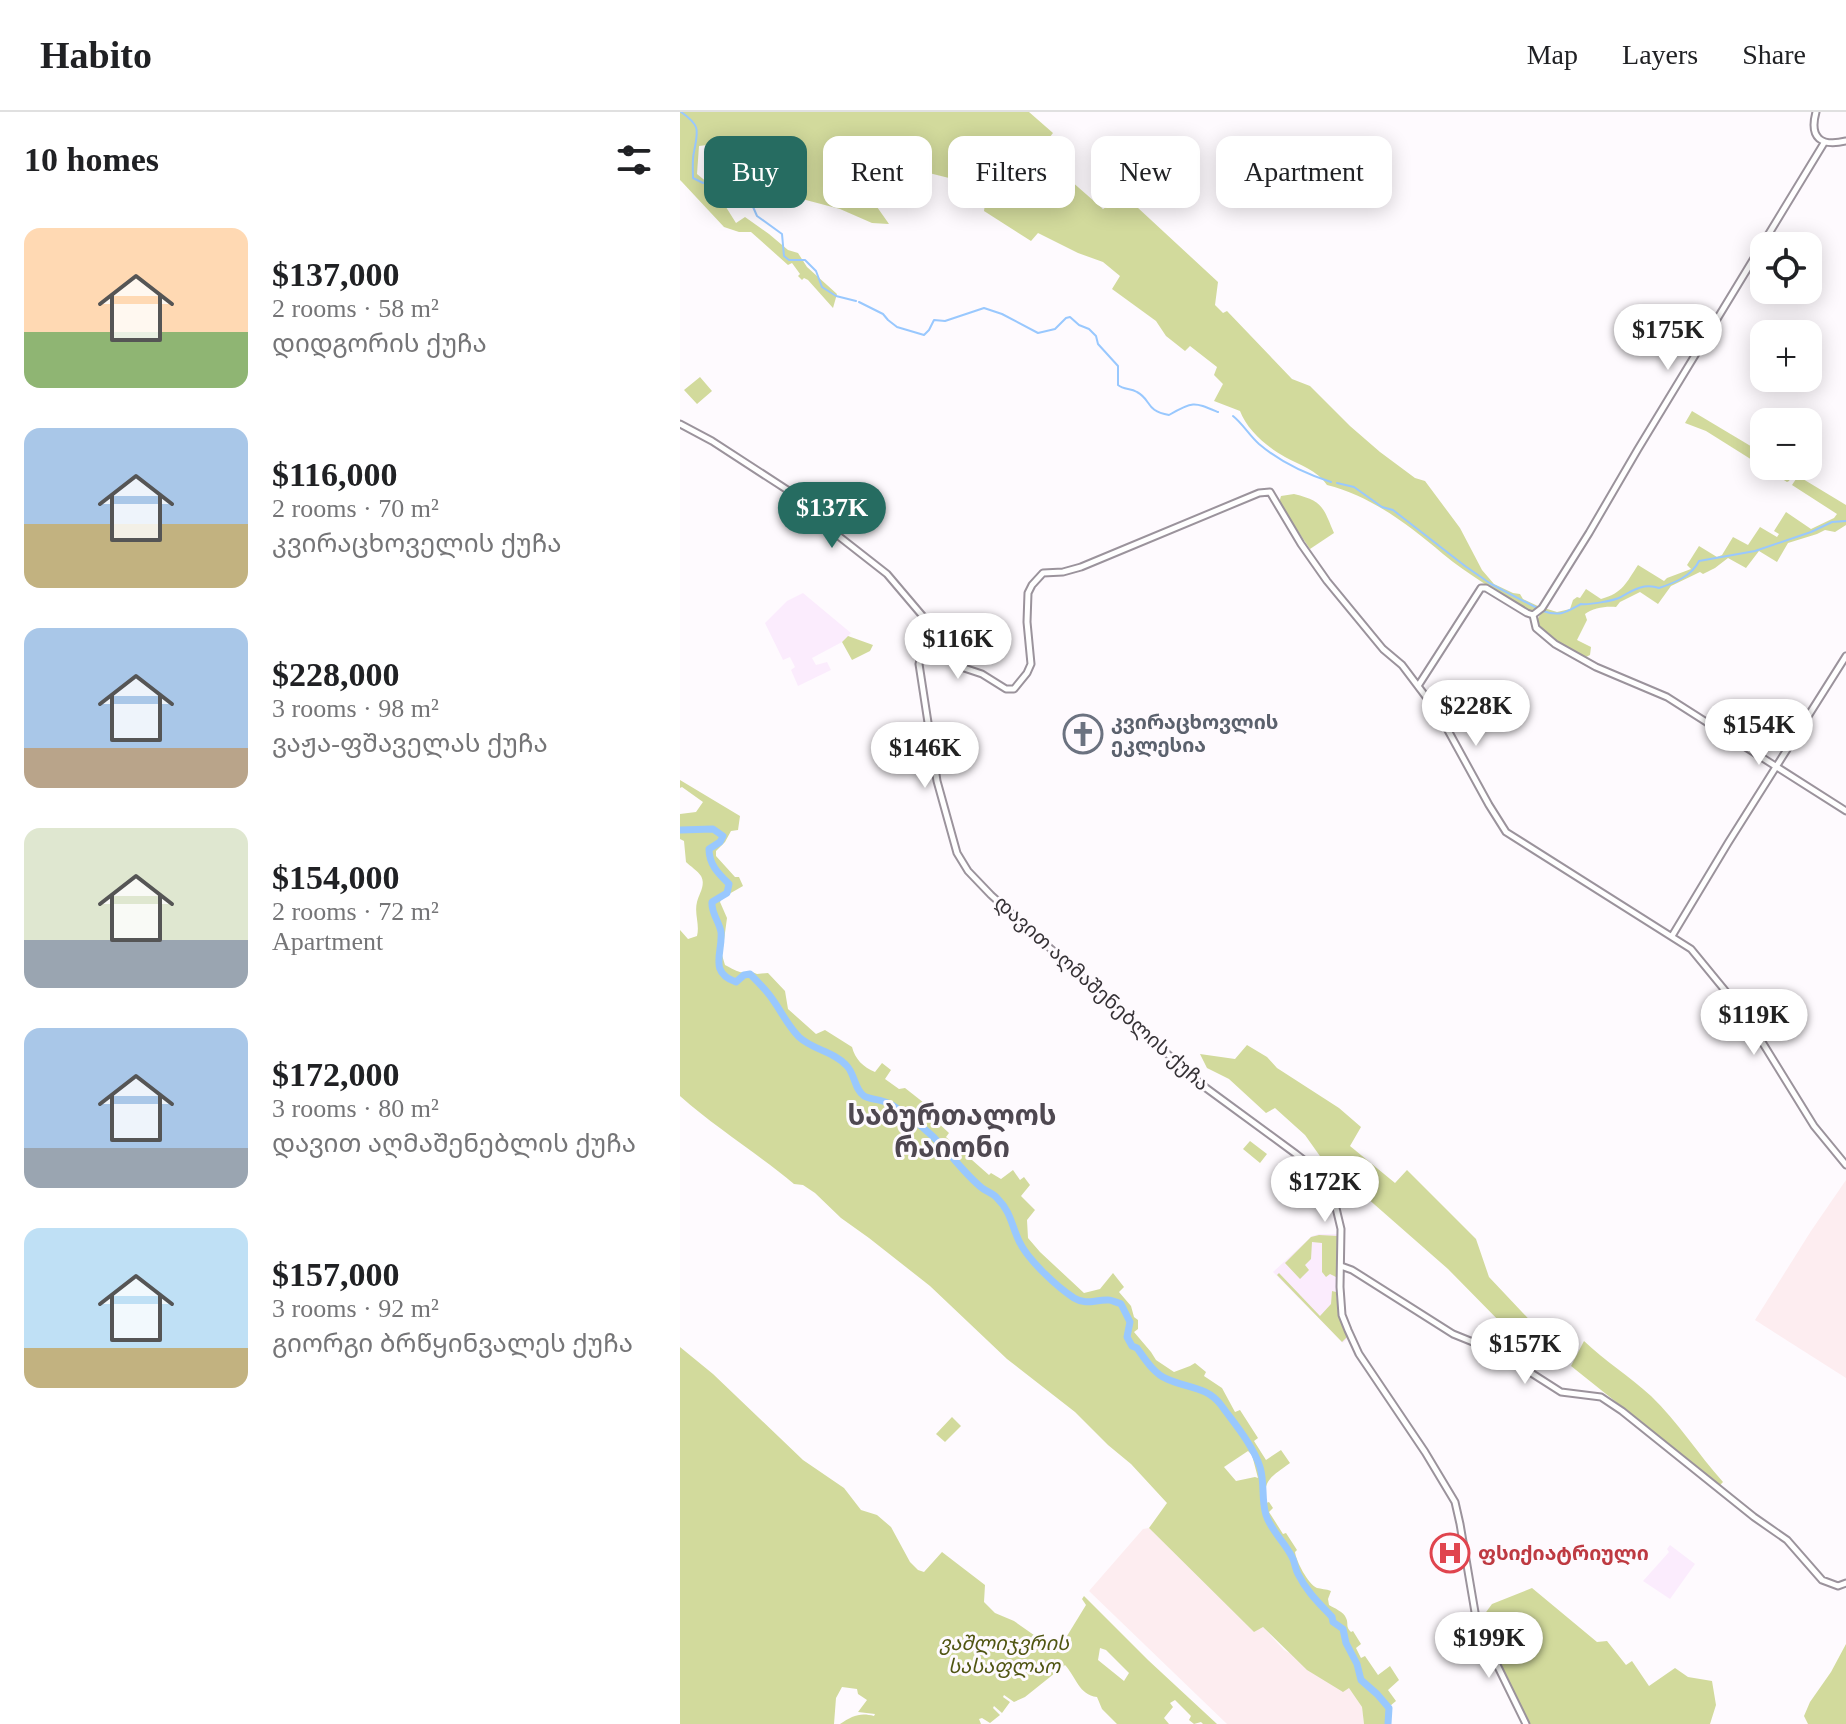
<!DOCTYPE html>
<meta charset="utf-8">
<style>
:root{--surface:#fff;--page:#f6f6f6;--text:#202124;--muted:#757577;--line:#e0e0e0;--accent:#266c61}
body{margin:0;font-family:"Times New Roman","Noto Sans Georgian",serif;background:var(--page);color:var(--text);height:100vh;display:flex;flex-direction:column;font-size:30px;white-space:nowrap}
*{box-sizing:border-box;margin:0}
p{font-size:26px;color:var(--muted)}
.icon{flex:none;width:44px;height:44px;fill:none;stroke:currentColor;stroke-width:2;stroke-linecap:round;stroke-linejoin:round}
.map{position:relative;flex:1;overflow:hidden}
.drawer{display:flex;flex-direction:column;background:var(--surface);width:680px}
.drawer>*{flex:none}
.banner{position:absolute;left:24px;top:24px;width:760px;height:72px;display:flex;gap:16px}
.controls{position:absolute;left:1070px;top:120px;display:grid;gap:16px}
.controls a{display:grid;place-items:center;width:72px;height:72px;border-radius:16px;background:var(--surface);box-shadow:0 4px 20px #0003;font-size:40px}
.price{position:absolute;translate:-50% -68px;padding:0 18px;border-radius:28px;background:#fff;color:#222;font-size:26px;line-height:52px;filter:drop-shadow(0 2px 4px #0008)}
.price::after{content:'';position:absolute;left:50%;top:48px;width:24px;height:18px;margin-left:-12px;background:inherit;clip-path:polygon(0 0,100% 0,50% 100%)}
.price.on{background:var(--accent);color:#fff}
ul{padding:0;list-style:none}
li{display:flex;align-items:center;gap:24px;height:200px;padding:0 24px}
li span{display:grid;place-items:center;flex:none;width:224px;height:160px;border-radius:16px;color:#555}
li>.icon{margin-inline-start:auto}
span .icon{width:96px;height:96px;fill:#fffc;stroke-width:1}
li b{font-size:34px}
h2{display:flex;justify-content:space-between;align-items:center;height:96px;padding:0 24px;font-size:34px}
.pill{padding:0 28px;border-radius:16px;background:var(--surface);box-shadow:0 4px 20px #0003;font-size:28px;line-height:72px}
.pill.on{background:var(--accent);color:#fff}
header{display:flex;align-items:center;gap:48px;box-sizing:border-box;height:112px;padding:0 40px;background:var(--surface);border-bottom:2px solid var(--line)}
header strong{font-size:38px}
nav{display:flex;gap:44px;margin-inline-start:auto;font-size:28px}
main{display:flex;flex:1;min-height:0}
.map>svg:first-child{display:block}
.built{fill:#fbecfd}
.industrial{fill:#fdedf0}
.green{fill:#d2da9c;fill-rule:evenodd}
.lines{fill:none;stroke-linecap:round;stroke-linejoin:round}
.stream{stroke:#99c8fe;stroke-width:2}
.river{stroke:#99c8fe;stroke-width:7}
.tertiary-casing{stroke:#9b939c;stroke-width:9}
.tertiary{stroke:#fff;stroke-width:5}
.labels{text-anchor:middle;stroke-width:6;stroke-linejoin:round;paint-order:stroke}
.worship-label{font-size:20px;font-weight:bold;fill:#5b616d;stroke:#fefafe;text-anchor:start}
.street-label{font-size:20px;fill:#363236;stroke:#fefafe}
.health-label{font-size:20px;font-weight:bold;fill:#be3a42;stroke:#fefafe;text-anchor:start}
.park-label{font-size:20px;font-style:italic;fill:#505512;stroke:#fefafe}
.district-label{font-size:28px;font-weight:bold;fill:#4f4851;stroke:#fefafe}
</style>
<header>
<strong>Habito</strong>
<nav><a>Map</a><a>Layers</a><a>Share</a></nav>
</header>
<main>
<section class="drawer">
<h2>10 homes<svg class="icon" aria-label="filters" viewBox="0 0 24 24"><path d="M4 7h16M4 17h16"/><circle cx="9" cy="7" r="2"/><circle cx="15" cy="17" r="2"/></svg></h2>
<ul>
<li><span style="background:linear-gradient(#ffd9b3 65%,#8fb573 0)"><svg class="icon" aria-label="home" viewBox="0 0 24 24"><path d="M3 11l9-7 9 7M6 9v11h12V9"/></svg></span><div><b>$137,000</b><p>2 rooms · 58 m²</p><p>დიდგორის ქუჩა</p></div></li>
<li><span style="background:linear-gradient(#a9c7e8 60%,#c2b280 0)"><svg class="icon" aria-label="home" viewBox="0 0 24 24"><path d="M3 11l9-7 9 7M6 9v11h12V9"/></svg></span><div><b>$116,000</b><p>2 rooms · 70 m²</p><p>კვირაცხოველის ქუჩა</p></div></li>
<li><span style="background:linear-gradient(#a9c7e8 75%,#b9a48a 0)"><svg class="icon" aria-label="home" viewBox="0 0 24 24"><path d="M3 11l9-7 9 7M6 9v11h12V9"/></svg></span><div><b>$228,000</b><p>3 rooms · 98 m²</p><p>ვაჟა-ფშაველას ქუჩა</p></div></li>
<li><span style="background:linear-gradient(#dfe7d0 70%,#9aa5b1 0)"><svg class="icon" aria-label="home" viewBox="0 0 24 24"><path d="M3 11l9-7 9 7M6 9v11h12V9"/></svg></span><div><b>$154,000</b><p>2 rooms · 72 m²</p><p>Apartment</p></div></li>
<li><span style="background:linear-gradient(#a9c7e8 75%,#9aa5b1 0)"><svg class="icon" aria-label="home" viewBox="0 0 24 24"><path d="M3 11l9-7 9 7M6 9v11h12V9"/></svg></span><div><b>$172,000</b><p>3 rooms · 80 m²</p><p>დავით აღმაშენებლის ქუჩა</p></div></li>
<li><span style="background:linear-gradient(#bfe0f5 75%,#c2b280 0)"><svg class="icon" aria-label="home" viewBox="0 0 24 24"><path d="M3 11l9-7 9 7M6 9v11h12V9"/></svg></span><div><b>$157,000</b><p>3 rooms · 92 m²</p><p>გიორგი ბრწყინვალეს ქუჩა</p></div></li>
</ul>
</section>
<div class="map">
<svg width="1166" height="1612" viewBox="0 0 1166 1612">
<rect width="100%" height="100%" fill="#fefafe"/>
<path class="built" d="M123,481l48,40 -9,9 -30,16 4,7 11,-3 4,8 -33,16 -7,-16 4,-3 -5,-10 -7,3 -18,-37 22,-22z
M639,1122h20l-2,69 6,25 5,10 -5,5 -70,-71 39,-36z
M990,1433l25,19 -25,35 -27,-18 26,-29 -2,-3z"/>
<path class="industrial" d="M1166,1068v198l-91,-58 56,-89z
M469,1416l105,104 8,-6 22,24 65,37 13,20 2,17h-137l-138,-133 54,-62z"/>
<path class="green" d="M0,0h349l24,21 -15,19 65,57 21,-14 94,87 -3,23 8,8 4,-2 65,68 18,7 40,40 30,26 35,26 10,3 35,47 22,42 12,14 19,9 7,1 3,5 17,8 -6,5h-3c-30,-18 -61,-36 -88,-58 -34,-29 -72,-58 -116,-69 -10,-15 -27,-20 -42,-28 -18,-10 -38,-27 -45,-46l-26,-10 9,-17 -9,-9 3,-8 -27,-21 -5,5 -19,-15 -10,-15 -44,-32 8,-13 -17,-14 -25,-9 -40,-20 -7,8 -47,-30 3,-21 -33,-21 -1,10 -44,-11 -14,-7 -32,26 26,37 -17,-1 -32,-14 -72,-19 -26,-12 -29,-16 -6,-17 -8,1 -2,28 17,14 22,35 9,-6 24,17 19,16 10,3 9,14 30,27 -4,14 -25,-28 -4,-2 -2,2 -4,-4 2,-2 -8,-11 -4,2 -37,-33h-12l-15,-5 -42,-45 -2,-2z
M20,265l12,14 -15,13 -13,-14z
M1012,299l72,43v12h19l10,7 -4,8 -2,1 -81,-51 -21,-8z
M1118,364l48,29v20l-11,7 -10,-2 -8,4 -29,9 -11,19 -18,-11 -13,17 -18,-10 -13,10 -12,6 -3,-2 -29,14 -13,18 -18,-12 -20,10 -4,5c-11,-1 -23,1 -31,7l2,6 -10,20 14,7 -1,8 -4,2 -30,-16 -19,-16v-5l7,-12 13,4 13,-3 3,-9 4,-3 3,1 6,-9 15,10c22,-6 25,-16 37,-34l26,16 3,-3 24,-9 -4,-4 12,-19 18,11 5,-2 11,-18 15,8 12,-18 17,10 2,-3 -5,-3 12,-19 25,17 23,-11 3,-4 -45,-29z
M614,382c29,7 29,13 40,39l-24,16 -31,-46 2,-7z
M168,524l25,9 -3,6 -18,9 -10,-18z
M0,668l60,36 -2,14 -7,1 -6,11 -9,9v5l19,21h4l4,9 -21,12 -2,4 7,16 -5,37 3,10c9,4 14,10 25,6l7,3 11,-1 17,18 3,18 28,25 9,-4 27,17c3,12 11,20 23,25l7,-9 9,7 -6,9 14,10 6,-1 28,22 2,10 14,13 -3,4 43,38 2,-2 10,6 12,-9 7,10 4,-3 6,8 -9,11 14,14 -8,10 1,18 12,14 44,41 16,-4 13,-16 11,14 -5,5 12,14 3,11 4,3v9l-4,3 17,20 5,8 18,12 16,-6 5,-3 11,9 -2,4 18,12 13,24 5,-2 18,28 -4,3 12,19 15,-10 9,13c-17,13 -28,16 -24,40l3,-1 4,6 -4,4 14,22 3,-1 11,17 -2,2c1,9 13,32 22,36 4,1 9,1 14,3l-3,8 1,6c5,3 15,7 17,13 3,6 -1,8 5,14l2,-1 8,13 -5,4 5,10 4,-2 13,19 12,-9 9,14 -11,10 8,11 -6,5 1,18h-27l-2,-17 -13,-19 -6,4 -36,-22 -44,-43 -9,5 -105,-104 18,-25 -36,-39 -23,-19 -33,-33 -68,-53 -77,-73 -61,-48 -28,-20 -26,-25 -12,-8 -9,-1c-37,-31 -78,-56 -114,-88v-166l8,9 9,-3c3,-12 -3,-22 0,-34 2,-8 9,-17 4,-26 -3,-5 -11,-10 -15,-14l-2,-21 -4,-2v-25l16,-2 7,-10 -21,-15 -2,1zM568,1339l4,4 6,23 -3,-1 -19,4 -12,-14z
M567,933l20,12 10,11 62,40 22,19 -11,19 45,37 12,-13 69,69 13,38 50,53 37,15 -11,20 -56,-34 -61,-62 -106,-93 -15,-10 -22,-31 -30,-27 -9,5 -37,-34 -22,-11 -7,-14 35,5z
M570,1029l17,13 -7,9 -17,-14z
M639,1123l19,1 -2,41 -6,-3 -4,3 -4,-5v-29l-10,-1 -1,17 -6,6 4,5 -9,9 -15,-16 26,-26z
M599,1161l41,43 11,-12 1,-13 4,1 3,24 8,21 -5,5 -65,-67z
M904,1229c21,20 45,35 67,55 27,26 47,58 72,86l-3,3 -149,-119z
M0,1235l33,27 90,86 41,28 17,22 16,5 14,12 19,35 8,8 6,2 18,-20 43,33 -1,17 11,11 19,8 27,19 4,-2 5,7 9,4 27,-44 -4,-6 2,-3 64,64 69,64h-14l-2,-2 -7,2 -5,-4 2,-4 -16,-16 -5,3 3,4 -9,11 5,6h-52l-15,-15 -5,-12c-18,-2 -21,-20 -32,-32l-40,32 -11,5 -10,-7 -1,2 7,5 -8,11 -8,-7 -1,2 7,7 -10,8 -8,-5 -3,1 2,5h-141c12,-8 20,-12 34,-8l1,-2 -17,-2 9,-12 -9,-6 -1,-5 -15,-2 -6,11 -2,26h-154zM420,1536l6,2 23,23 -5,8 -26,-21z
M272,1305l9,9 -16,16 -9,-8z
M852,1476l65,54 10,-1 19,24 6,-4 17,25 26,-18 13,9 24,4 4,24 -6,19h-181l-46,-95 -2,-10 11,-15z
M1166,1532v80h-38l-4,-8 6,-14 21,-30z"/>
<g class="lines">
<path class="stream" d="M1,0c20,14 17,18 13,40 -2,8 -1,18 -1,26l10,5 17,-6 3,4 19,10 8,9 7,16 25,18 2,22 5,4h16l11,11 6,16 14,9 20,5
M179,190l24,12 5,6 9,7 27,8 5,-5 5,-10 11,1 39,-13 18,6 36,19 17,-4 11,-11 4,-1 9,8 10,4 7,7 2,8 20,22v19c6,5 12,3 19,7 15,8 8,19 32,23 24,-14 25,-13 49,-3
M553,304c10,8 16,19 26,28 20,17 47,30 72,38
M657,371l17,4 28,20 11,3 72,56 26,18 46,24
M863,499c17,6 23,1 38,-7 8,1 32,-3 40,-7 12,-7 23,-14 38,-9 15,-5 33,-12 40,-27l56,-10 56,-19 21,-10 14,-1"/>
<path class="river" d="M0,718l33,-1 10,7 -3,6 -11,7c0,16 10,25 20,35l-2,9 -15,9c-1,11 7,19 9,30 2,21 -13,40 15,50l8,-7 6,-1c6,6 12,12 17,18 12,14 19,32 32,45 14,13 34,14 47,28 9,8 8,24 18,31 7,4 18,3 28,9 19,12 37,26 52,43 12,13 24,29 38,40 5,4 11,5 15,10 14,14 14,26 22,43 8,18 38,46 55,57 13,8 22,1 35,2 1,0 10,3 12,4l9,18 -3,15 5,9 5,2c8,11 17,26 30,31 19,9 40,7 54,26 13,18 32,40 39,62 5,16 1,32 6,48 5,16 19,27 26,42 3,5 3,12 6,17 9,18 21,29 34,43l1,5 10,7 3,14 11,21 4,16 16,14 12,14 -1,16"/>
<g class="tertiary-casing">
<path id="tertiary" d="M1136,0c-7,26 5,35 30,29
M0,312l32,17 77,50 15,18 83,65 39,46v15l-7,29 18,117 20,72 11,18 23,24 211,190 94,69 18,14 10,12 12,28 5,21 -1,58 2,28 6,15 11,24 66,98 30,50 5,22 17,100 49,100
M853,503l9,-7 47,-75 49,-84 186,-306
M853,503l3,13 19,16 41,23 71,30 179,114
M244,530l15,5 22,20 21,7 24,15h8l13,-16 4,-9 -4,-42 1,-29 4,-8 11,-12 20,-1 18,-5 178,-74 11,-1 31,52 26,37 56,68 19,16 37,49 50,91 17,27 185,117 55,67 68,110 32,39
M738,574l63,-98h5l41,25 6,2
M992,824l56,-93 118,-187
M661,1154l11,4 101,64 47,19 61,39 40,5 21,14 132,106 33,23 35,40 16,6 8,-3"/>
</g>
<use href="#tertiary" class="tertiary"/>
</g>
<defs>
<g id="church-ring" transform="scale(2)"><circle r="9.5" fill="#fefafe" stroke="#6b7280" stroke-width="1.5"/><path d="M-1.2-6h2.4v3.5h3.3v2.4h-3.3V6h-2.4V-.1h-3.3v-2.4h3.3Z" fill="#6b7280"/></g>
<g id="hospital-ring" transform="scale(2)"><circle r="9.5" fill="#fefafe" stroke="#e0444e" stroke-width="1.5"/><path d="M-5-5h3v3.5h4V-5h3V5h-3V1.5h-4V5h-3Z" fill="#e0444e"/></g>
</defs>
<g fill-rule="evenodd">
<use href="#church-ring" x="403" y="622"/>
<use href="#hospital-ring" x="770" y="1441"/>
</g>
<g class="labels">
<g class="worship-label">
<text x="431" y="617">კვირაცხოვლის<tspan x="431" dy="23">ეკლესია</tspan></text>
</g>
<g class="street-label">
<text transform="translate(422 881) rotate(42)" y="7">დავით აღმაშენებლის ქუჩა</text>
</g>
<g class="health-label">
<text x="798" y="1448">ფსიქიატრიული</text>
</g>
<g class="park-label">
<text x="324" y="1538">ვაშლიჯვრის<tspan x="324" dy="23">სასაფლაო</tspan></text>
</g>
<g class="district-label">
<text x="272" y="1013">საბურთალოს<tspan x="272" dy="32">რაიონი</tspan></text>
</g>
</g>
</svg>
<div class="controls">
<a><svg class="icon" aria-label="locate" viewBox="0 0 24 24"><circle cx="12" cy="12" r="6"/><path d="M12 2v4M12 18v4M2 12h4M18 12h4"/></svg></a>
<a>+</a>
<a>−</a>
</div>
<b class="price" style="left:988px;top:260px">$175K</b>
<b class="price on" style="left:152px;top:438px">$137K</b>
<b class="price" style="left:278px;top:569px">$116K</b>
<b class="price" style="left:796px;top:636px">$228K</b>
<b class="price" style="left:1079px;top:655px">$154K</b>
<b class="price" style="left:245px;top:678px">$146K</b>
<b class="price" style="left:1074px;top:945px">$119K</b>
<b class="price" style="left:645px;top:1112px">$172K</b>
<b class="price" style="left:845px;top:1274px">$157K</b>
<b class="price" style="left:809px;top:1568px">$199K</b>
<div class="banner">
<a class="pill on">Buy</a>
<a class="pill">Rent</a>
<a class="pill">Filters</a>
<a class="pill">New</a>
<a class="pill">Apartment</a>
</div>
</div>
</main>
